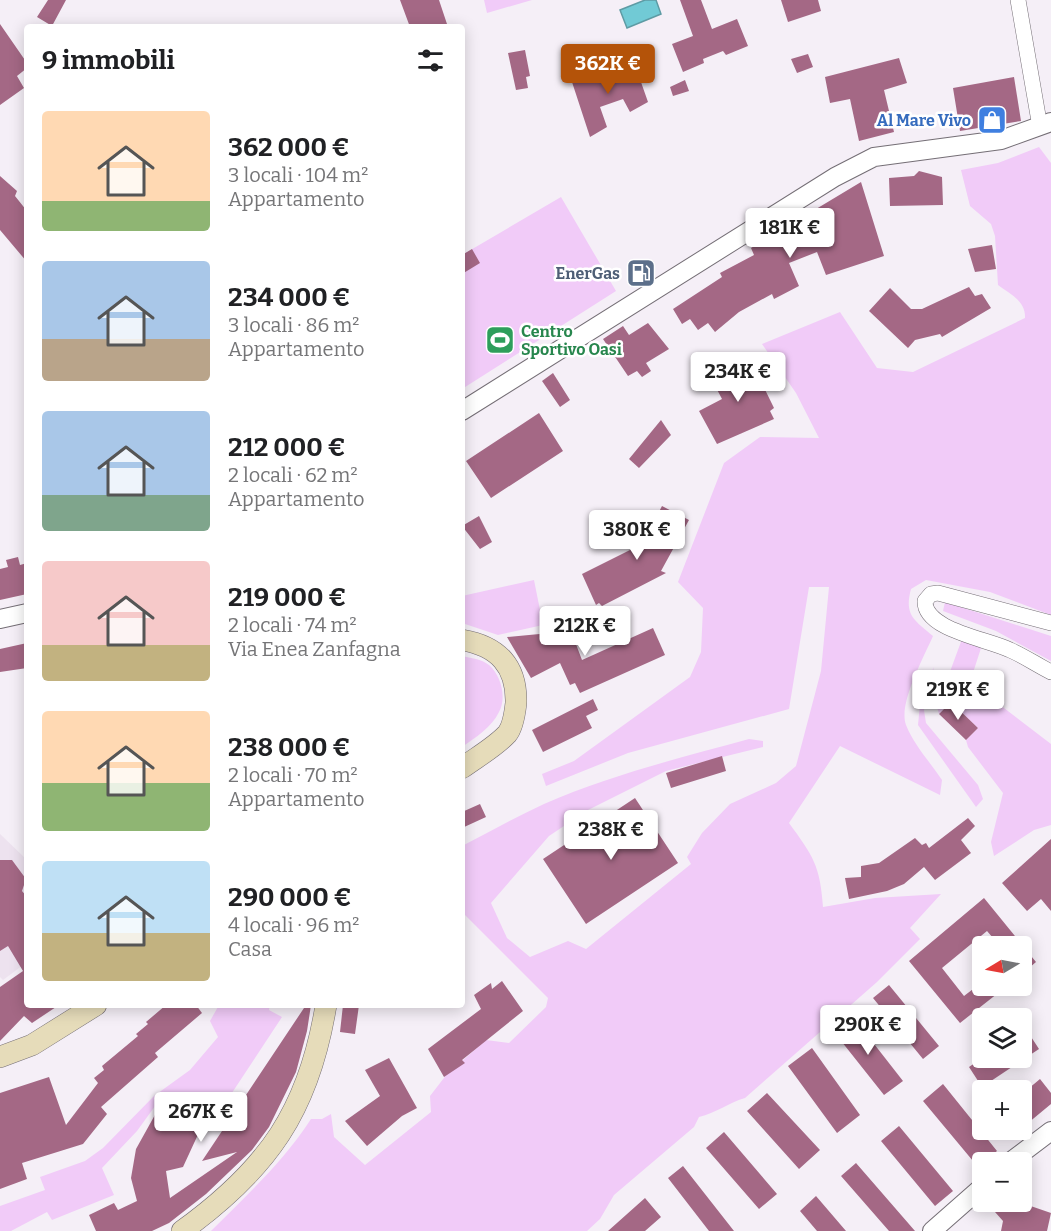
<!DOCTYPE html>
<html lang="it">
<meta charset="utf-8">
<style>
:root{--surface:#fff;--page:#f6f6f6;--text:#202124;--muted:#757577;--accent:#b45309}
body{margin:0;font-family:Bitter,serif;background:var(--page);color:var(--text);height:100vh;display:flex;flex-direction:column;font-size:22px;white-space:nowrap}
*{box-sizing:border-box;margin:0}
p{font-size:20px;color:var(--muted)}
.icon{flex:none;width:33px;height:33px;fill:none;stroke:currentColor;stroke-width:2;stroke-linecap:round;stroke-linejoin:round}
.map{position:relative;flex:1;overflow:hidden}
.panel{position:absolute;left:24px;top:24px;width:441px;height:984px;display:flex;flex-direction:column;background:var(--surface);border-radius:6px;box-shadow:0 3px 15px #0003}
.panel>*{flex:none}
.needle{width:39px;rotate:260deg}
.fabs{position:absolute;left:972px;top:936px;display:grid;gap:12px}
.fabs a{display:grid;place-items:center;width:60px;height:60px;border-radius:6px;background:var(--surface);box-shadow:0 3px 15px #0003;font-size:30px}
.price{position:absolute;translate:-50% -51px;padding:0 14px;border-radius:6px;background:#fff;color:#222;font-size:20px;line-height:39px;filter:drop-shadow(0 2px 3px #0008)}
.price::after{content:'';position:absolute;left:50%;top:36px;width:18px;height:14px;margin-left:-9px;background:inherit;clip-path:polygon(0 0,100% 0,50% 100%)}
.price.on{background:var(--accent);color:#fff}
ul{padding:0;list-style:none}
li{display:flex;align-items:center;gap:18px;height:150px;padding:0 18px}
li span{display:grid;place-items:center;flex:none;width:168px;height:120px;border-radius:6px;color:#555}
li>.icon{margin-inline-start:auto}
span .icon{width:72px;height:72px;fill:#fffc;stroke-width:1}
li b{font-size:26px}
h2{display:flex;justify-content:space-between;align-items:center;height:72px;padding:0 18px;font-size:26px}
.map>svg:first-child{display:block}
.built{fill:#ede2ef}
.green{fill:#f1cbf8}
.water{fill:#71cad5;stroke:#5e9ba4;stroke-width:1.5}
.building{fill:#a46885}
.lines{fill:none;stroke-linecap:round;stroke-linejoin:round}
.minor-casing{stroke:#746e75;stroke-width:16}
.tertiary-casing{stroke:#746e75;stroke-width:20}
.secondary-casing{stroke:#746e75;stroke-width:22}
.minor{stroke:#fff;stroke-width:15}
.tertiary{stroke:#fff;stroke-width:18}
.secondary{stroke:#e6dcba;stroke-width:21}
.labels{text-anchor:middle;stroke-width:5;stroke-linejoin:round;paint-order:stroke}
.shop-label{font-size:16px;font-weight:bold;fill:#366cbe;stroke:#fff;text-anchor:end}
.service-label{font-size:16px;font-weight:bold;fill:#4e5e75;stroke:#fff;text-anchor:end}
.leisure-label{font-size:16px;font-weight:bold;fill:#27864d;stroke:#fff;text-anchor:start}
</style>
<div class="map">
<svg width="1051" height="1231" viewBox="0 0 1051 1231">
<rect width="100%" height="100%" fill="#f5eff7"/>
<path class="built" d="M0,834l27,26v102l-24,18 -3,-3z"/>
<path class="green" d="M484,0h48l-45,13z
M1039,147l12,16v452l-61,-23 -64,-12 -15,9c-7,26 3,31 22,47 -9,21 -35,68 -27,89 8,20 24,37 36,55l-2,15 -100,-49 -51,77c24,33 31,42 34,84l52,-9 66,-4 -31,34 10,11 -43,43 -132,116c-17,5 -29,15 -46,19l-5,10 -80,68 -14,24 -13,12h-376c36,-36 72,-69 100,-112h11l9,-5 3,23 31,28 66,-53 -1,-16 17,-22 39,-34 23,3 37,-36 2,-9 -86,-86v-66c27,-14 54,-29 82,-42 66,-29 136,-46 205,-65l14,2v6l-97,24 -78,39 -39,26 -58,67 16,35 23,19 38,-16 18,8 105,-85 -4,-7 15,-24 28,-29 46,-21 20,-17 25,-95 8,-84h-20l-20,122 -161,44 -82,33 -4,-12 32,-13 116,-84 11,-25 2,-44 -25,-26 46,-119 36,-26 59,1 -23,-45 -34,-49 78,-32 37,56 36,4 112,-54c1,-17 -15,-24 -27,-33l-3,-49 -4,-12 -21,-18 -9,-36 37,-7z
M561,197l55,94 -154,98v-134z
M534,580l9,45 -45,10 -36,-12v-27z
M945,602l106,34v25l-55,-30 -53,-20z
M962,639l20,6 -12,37 81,62v81l-17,5 -40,26 -3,-14 12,-49 -35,-46 -2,-7 12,-12 -27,-26 -12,12 -2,-7z
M462,656c9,2 19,3 27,9 12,10 18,33 10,47 -7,15 -24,26 -37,35z
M934,667l-10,43 2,13 52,62 5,14 -7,8 -58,-82 3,-31z
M219,1005h51l-1,5 13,7 -62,94 -45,-18 -17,9 -21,29 -35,37 12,27 -62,25 -5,-8 -36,19h-11v-25l45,-16 -5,-13 45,-16 18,-13 51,-52 36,-26 28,-33 -8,-16z"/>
<path class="water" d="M645,0h11l5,14 -34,14 -7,-18z"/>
<path class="building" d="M48,0h18l-14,26 -15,-9z
M400,0h39l9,27h-38z
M680,0h21l11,29 25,-10 11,27 -22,9 -3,-4 -20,8 1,4 -21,9 -11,-28 21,-8z
M781,0h37l3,11 -33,11z
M0,24l27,39v5l-10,8 7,12 -24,17z
M525,50l5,26 -4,1 2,11 -12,2 -8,-37z
M808,54l5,13 -16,6 -6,-14z
M899,58l8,25 -23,7 10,42 -35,9 -9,-42 -20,4 -5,-26z
M635,65l13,37 -18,10 -7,-13 -23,8 7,20 -17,10 -18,-55 20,-8 3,5z
M1014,77l7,44 -61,10 -7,-43z
M685,80l4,11 -16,5 -3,-9z
M919,171l23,6 1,28 -53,1 -1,-28 25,-2z
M0,176l17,15 -2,5 12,15v51l-27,-32z
M861,182l23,74 -58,19 -9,-23 -28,11 10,23 -25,13 -2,-5 -33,18 -24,20 -7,-9 -10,7 -8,-11 -8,5 -9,-15 49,-32 -2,-4 34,-18 -3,-7z
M992,245l4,24 -21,3 -7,-23z
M472,249l8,14 -18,11v-19z
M969,287l6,9 7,-2 9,14 -49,29 -2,-3 -25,6 -7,8 -39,-37 21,-23 21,21h11z
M648,323l21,26 -23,14 5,8 -9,6 -5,-6 -9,5 -25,-37 20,-13 6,9z
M750,359l24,49 -4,3 4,8 -57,25 -18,-33 23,-12 -11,-21z
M553,373l17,27 -10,7 -18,-26z
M539,413l24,38 -72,47 -25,-37z
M661,420l10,15 -32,33 -10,-9z
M662,506l27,14 -28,51 5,2 -64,33 -3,-3 -3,2 -14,-31 60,-30z
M479,516l13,26 -12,7 -18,-23z
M18,557l2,8 7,-2v31l-27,6v-31l8,-2 -2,-7z
M653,628l12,27 -85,38 -5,-10 -5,2 -10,-22 -29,15 -24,-41 64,-6 11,29z
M27,643v25l-27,4v-23z
M593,699l5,11 -12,6 6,12 -49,24 -11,-22z
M951,702l27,26 -12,12 -27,-26z
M722,756l4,15 -55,17 -5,-15z
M635,798l43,65 -92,61 -43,-65z
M480,804l6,13 -24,11v-16z
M968,818l7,8 -14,14 10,13 -36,27 -11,-13 -20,17 -17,7 -38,8 -4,-21 16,-1v-11l18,-3 36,-25 7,7 4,-2 3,5z
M1051,839v72l-10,-12 -14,12 -25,-28z
M0,860h12l14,19 -4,12 5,6v108h32l-27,18 -8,-7 -24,25v-54l23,-16 -15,-25 -8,5z
M984,898l52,64 -14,12v-28h-22l-13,-15 -45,37 22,28 13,-10h30l-47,37 -51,-62z
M502,981l21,30 -61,49 3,3 -21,14 -16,-28 53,-40 -7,-14 17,-12 1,6z
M889,985l50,61 -16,13 -50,-61z
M166,1005h30l6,8 -47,40 3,4 -57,50 6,7 -24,30 -61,19 5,16 -27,10v-96l49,-16 17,48 32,-42 -4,-5 10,-8 -2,-4 36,-30 -2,-2 12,-10 -2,-2z
M306,1005h5l-4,26 -11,41 -27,55 -17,23 -46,44 -37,29 -17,8h-56l-7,-16 25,-12 4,7 19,-9 -6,-23 5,-29 25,-45 18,-5 28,16 -24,52 -17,4 4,27 67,-46 -35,9z
M343,1005h16l-4,29 -15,-2z
M853,1017l50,64 -19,14 -50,-63z
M1022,1023l17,26 -57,38 -13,-20 13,-9h40z
M812,1048l48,67 -23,18 -49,-67z
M389,1058l28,50 -15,8 -35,30 -22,-25 35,-25 -15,-26z
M1040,1079l11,14v11l-29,24v-34z
M943,1084l54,67 -19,16 -55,-66z
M767,1093l53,57 -21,19 -52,-58z
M899,1126l54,65 -18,15 -54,-65z
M724,1132l53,62 -18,15 -53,-61z
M856,1163l59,68h-26l-48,-55z
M683,1166l51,65h-25l-41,-53z
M816,1196l30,35h-29l-17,-20z
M645,1198l16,19 -16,14h-37z
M1010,1202h9l32,11 -4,18h-46l2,-10 -8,-9z"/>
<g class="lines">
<g class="minor-casing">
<path id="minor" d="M1018,0l22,127
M1051,623l-113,-30 -7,1 -6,7c-1,29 63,38 85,49 14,6 27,15 41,22"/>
</g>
<g class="tertiary-casing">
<path id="tertiary" d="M462,411l373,-234 39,-20 127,-17 50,-18
M0,619l27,-6
M1010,1162l41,-31
M932,1231l50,-44"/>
</g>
<g class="secondary-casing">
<path id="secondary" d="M462,640c36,6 55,26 54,63 -1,9 -3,24 -9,31 -12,13 -30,23 -45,34
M0,1057l32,-12 64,-40
M182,1231c86,-62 127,-121 144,-226"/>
</g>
<use href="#minor" class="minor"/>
<use href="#tertiary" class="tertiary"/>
<use href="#secondary" class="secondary"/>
</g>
<defs>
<g id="shop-square" transform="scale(1.5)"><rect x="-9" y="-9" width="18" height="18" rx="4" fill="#3f7fe0" stroke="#fff"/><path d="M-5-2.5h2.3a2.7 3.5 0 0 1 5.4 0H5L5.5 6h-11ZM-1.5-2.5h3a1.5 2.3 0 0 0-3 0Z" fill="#fff"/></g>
<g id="fuel-square" transform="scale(1.5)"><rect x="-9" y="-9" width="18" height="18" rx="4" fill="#5c6f8a" stroke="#fff"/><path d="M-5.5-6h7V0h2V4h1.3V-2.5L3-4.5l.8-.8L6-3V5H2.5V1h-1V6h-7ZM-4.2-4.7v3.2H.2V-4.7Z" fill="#fff"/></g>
<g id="stadium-square" transform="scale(1.5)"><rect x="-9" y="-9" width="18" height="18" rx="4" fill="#2e9e5b" stroke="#fff"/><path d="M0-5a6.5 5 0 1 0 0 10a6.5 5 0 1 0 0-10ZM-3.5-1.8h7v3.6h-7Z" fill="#fff"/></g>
</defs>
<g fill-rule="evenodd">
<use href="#shop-square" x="992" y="120"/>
<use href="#fuel-square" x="641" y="273"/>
<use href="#stadium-square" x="500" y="340"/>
</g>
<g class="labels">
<g class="shop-label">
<text x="971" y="126">Al Mare Vivo</text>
</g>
<g class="service-label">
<text x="620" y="279">EnerGas</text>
</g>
<g class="leisure-label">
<text x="521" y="337">Centro<tspan x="521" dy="18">Sportivo Oasi</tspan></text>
</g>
</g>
</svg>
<div class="fabs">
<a><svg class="needle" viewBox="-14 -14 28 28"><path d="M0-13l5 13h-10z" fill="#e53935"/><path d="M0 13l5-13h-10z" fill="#757577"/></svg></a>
<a><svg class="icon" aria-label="layers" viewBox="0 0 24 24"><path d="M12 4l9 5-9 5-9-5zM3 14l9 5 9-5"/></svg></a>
<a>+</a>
<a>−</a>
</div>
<b class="price on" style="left:608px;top:95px">362K €</b>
<b class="price" style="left:790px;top:259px">181K €</b>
<b class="price" style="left:738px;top:403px">234K €</b>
<b class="price" style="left:637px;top:561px">380K €</b>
<b class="price" style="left:585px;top:657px">212K €</b>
<b class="price" style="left:958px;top:721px">219K €</b>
<b class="price" style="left:611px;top:861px">238K €</b>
<b class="price" style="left:868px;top:1056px">290K €</b>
<b class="price" style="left:201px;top:1143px">267K €</b>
<section class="panel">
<h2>9 immobili<svg class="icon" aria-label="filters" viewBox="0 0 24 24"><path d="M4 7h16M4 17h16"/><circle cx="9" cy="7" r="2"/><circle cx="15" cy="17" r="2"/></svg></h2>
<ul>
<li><span style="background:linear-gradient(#ffd9b3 75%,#8fb573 0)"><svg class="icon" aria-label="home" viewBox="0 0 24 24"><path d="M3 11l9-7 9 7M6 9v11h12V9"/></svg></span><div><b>362 000 €</b><p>3 locali · 104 m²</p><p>Appartamento</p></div></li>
<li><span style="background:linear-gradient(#a9c7e8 65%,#b9a48a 0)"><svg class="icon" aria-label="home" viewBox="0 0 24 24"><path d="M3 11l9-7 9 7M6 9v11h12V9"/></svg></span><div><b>234 000 €</b><p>3 locali · 86 m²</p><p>Appartamento</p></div></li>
<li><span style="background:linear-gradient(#a9c7e8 70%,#7fa58c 0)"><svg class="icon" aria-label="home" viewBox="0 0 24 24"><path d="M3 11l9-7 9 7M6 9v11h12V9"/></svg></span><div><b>212 000 €</b><p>2 locali · 62 m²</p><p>Appartamento</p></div></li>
<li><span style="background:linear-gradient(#f6c9c9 70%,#c2b280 0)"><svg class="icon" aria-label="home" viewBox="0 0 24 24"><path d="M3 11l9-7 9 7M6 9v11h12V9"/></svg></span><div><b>219 000 €</b><p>2 locali · 74 m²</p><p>Via Enea Zanfagna</p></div></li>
<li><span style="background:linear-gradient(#ffd9b3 60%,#8fb573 0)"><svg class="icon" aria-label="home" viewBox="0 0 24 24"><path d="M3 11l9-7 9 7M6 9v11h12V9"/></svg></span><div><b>238 000 €</b><p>2 locali · 70 m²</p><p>Appartamento</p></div></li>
<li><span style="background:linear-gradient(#bfe0f5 60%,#c2b280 0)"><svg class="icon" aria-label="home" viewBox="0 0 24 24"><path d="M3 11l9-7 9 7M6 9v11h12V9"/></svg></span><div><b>290 000 €</b><p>4 locali · 96 m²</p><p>Casa</p></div></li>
</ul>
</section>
</div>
